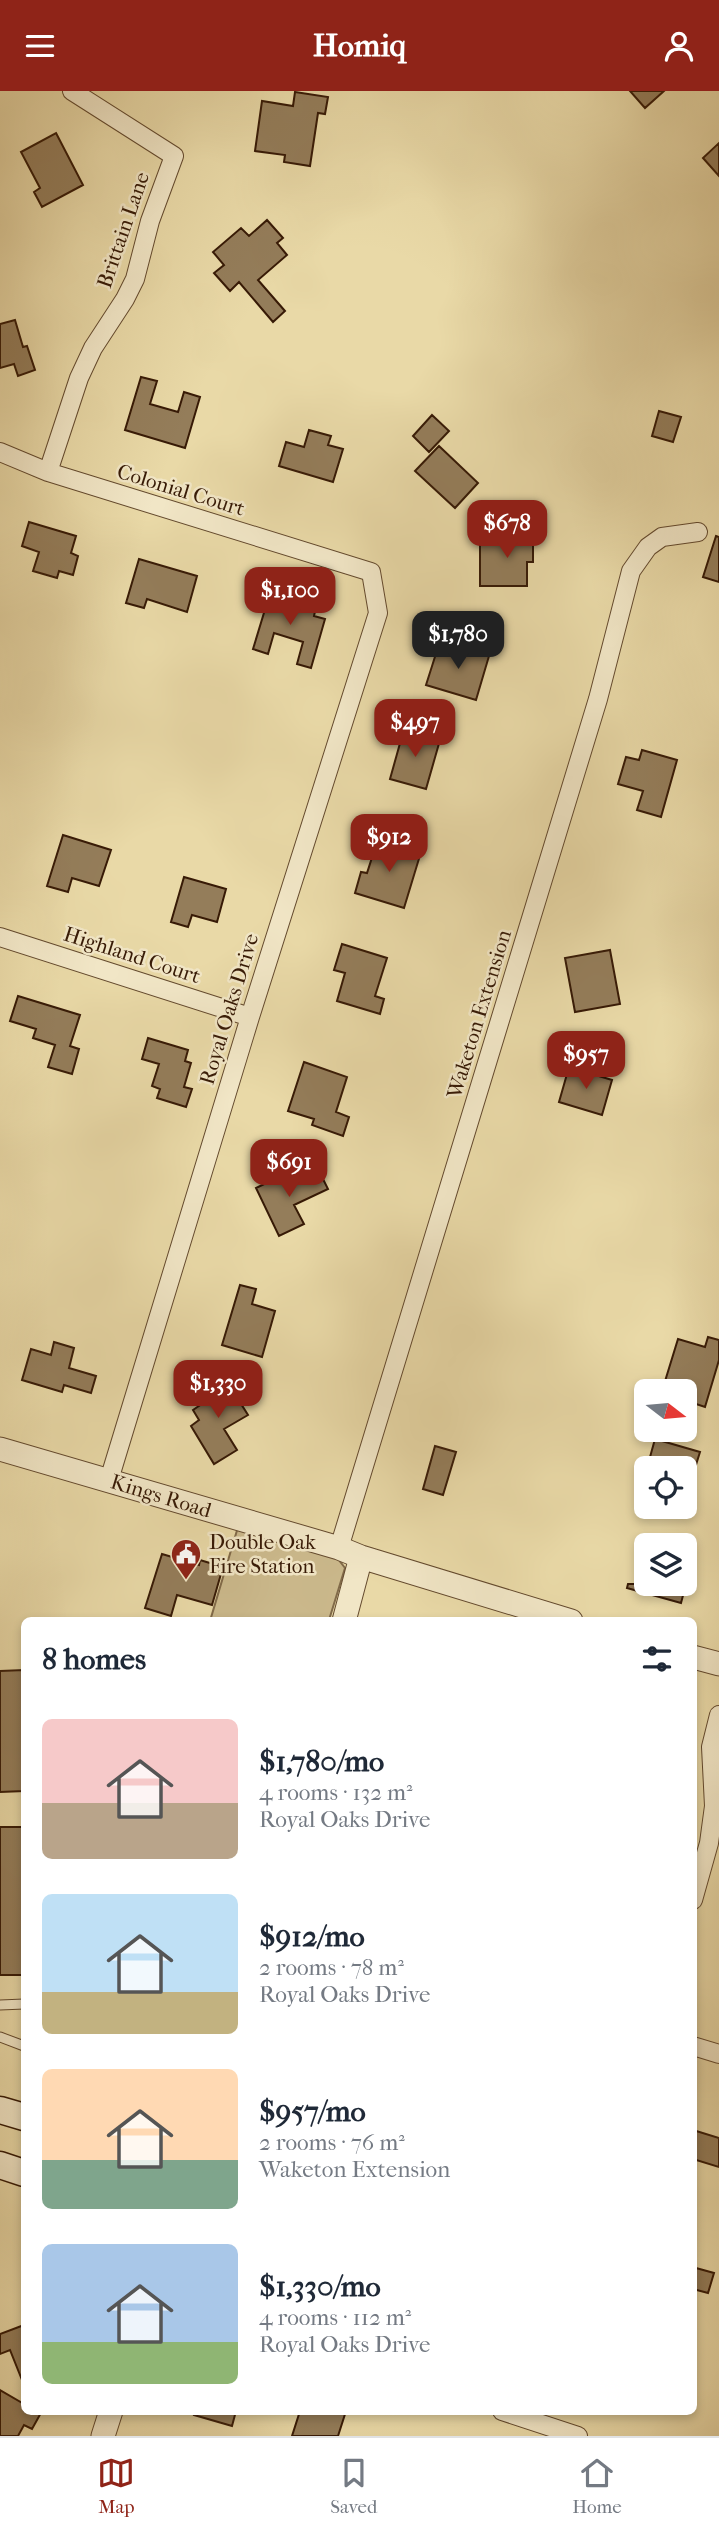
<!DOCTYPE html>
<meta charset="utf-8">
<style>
:root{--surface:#fff;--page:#f6f6f7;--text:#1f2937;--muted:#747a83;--line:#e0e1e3;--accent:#8f2418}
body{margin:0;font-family:"IM FELL French Canon",serif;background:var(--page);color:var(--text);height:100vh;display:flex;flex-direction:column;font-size:26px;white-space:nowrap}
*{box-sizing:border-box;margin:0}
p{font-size:23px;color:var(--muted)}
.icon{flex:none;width:38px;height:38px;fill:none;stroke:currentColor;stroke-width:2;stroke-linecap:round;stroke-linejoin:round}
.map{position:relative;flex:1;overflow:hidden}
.sheet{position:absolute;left:21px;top:1526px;width:676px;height:798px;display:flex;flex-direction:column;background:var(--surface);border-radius:10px;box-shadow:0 4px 10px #0003}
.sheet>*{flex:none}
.needle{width:46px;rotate:106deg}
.fabs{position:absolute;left:634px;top:1288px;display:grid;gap:14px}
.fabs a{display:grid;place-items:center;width:63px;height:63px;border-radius:10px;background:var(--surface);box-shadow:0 4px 10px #0003;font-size:35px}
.price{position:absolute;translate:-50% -60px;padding:0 16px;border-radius:14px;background:var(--accent);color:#fff;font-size:23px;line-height:46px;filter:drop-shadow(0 2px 4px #0008)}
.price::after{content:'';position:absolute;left:50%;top:42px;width:21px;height:16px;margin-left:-10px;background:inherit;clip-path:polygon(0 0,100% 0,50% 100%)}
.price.selected{background:#222;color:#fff}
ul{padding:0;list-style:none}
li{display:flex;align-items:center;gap:21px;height:175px;padding:0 21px}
li span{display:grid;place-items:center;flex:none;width:196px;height:140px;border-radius:10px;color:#555}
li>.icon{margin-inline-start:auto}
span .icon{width:84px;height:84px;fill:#fffc;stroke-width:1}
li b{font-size:30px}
h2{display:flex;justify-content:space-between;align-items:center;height:84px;padding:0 21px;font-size:30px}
header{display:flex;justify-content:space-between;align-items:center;height:91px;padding:0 21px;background:var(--accent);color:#fff;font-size:32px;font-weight:800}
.tabs{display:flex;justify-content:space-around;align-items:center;height:98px;border-top:2px solid var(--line);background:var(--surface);font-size:19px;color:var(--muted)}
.tabs a{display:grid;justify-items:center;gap:4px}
.tabs .selected{color:var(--accent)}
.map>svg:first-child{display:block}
.green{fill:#cbb98c;stroke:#816a49;stroke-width:2}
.building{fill:#947d5a;stroke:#371a06;stroke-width:2}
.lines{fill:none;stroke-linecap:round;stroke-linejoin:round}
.service-casing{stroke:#644a2e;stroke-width:11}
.minor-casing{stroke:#644a2e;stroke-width:20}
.tertiary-casing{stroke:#644a2e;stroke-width:25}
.secondary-casing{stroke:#371a06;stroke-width:29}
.service{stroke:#f1e6c6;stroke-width:9}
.minor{stroke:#f1e6c6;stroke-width:18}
.tertiary{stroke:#f1e6c6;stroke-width:23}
.secondary{stroke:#f1e6c6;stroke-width:26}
.labels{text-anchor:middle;stroke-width:5;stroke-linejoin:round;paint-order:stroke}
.street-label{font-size:21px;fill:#371a06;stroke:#f1e6c6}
.poi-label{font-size:21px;fill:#371a06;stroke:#f1e6c6;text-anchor:start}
</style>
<header><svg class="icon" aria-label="menu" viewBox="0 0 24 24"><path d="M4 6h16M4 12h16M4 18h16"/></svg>Homiq<svg class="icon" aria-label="person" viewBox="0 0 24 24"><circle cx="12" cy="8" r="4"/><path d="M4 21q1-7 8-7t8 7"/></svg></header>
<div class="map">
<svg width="719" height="2345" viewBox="0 0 719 2345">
<rect width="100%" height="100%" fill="#e9d9a7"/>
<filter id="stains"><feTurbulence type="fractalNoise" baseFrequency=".00286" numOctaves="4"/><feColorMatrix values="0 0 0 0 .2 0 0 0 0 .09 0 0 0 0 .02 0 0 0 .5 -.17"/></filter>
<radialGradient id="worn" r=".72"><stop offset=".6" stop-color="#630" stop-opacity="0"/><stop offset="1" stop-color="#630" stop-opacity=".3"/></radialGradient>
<path class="green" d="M238,1436l100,32 7,9 -16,52 -119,1z"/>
<path class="building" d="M630,0h34l-19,17z
M295,1l33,5 -3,17 -7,-1 -8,53 -26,-4 1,-7 -30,-4 7,-50 31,5z
M56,42l27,52 -41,22 -8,-15 6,-4 -19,-36z
M719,52v33l-16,-18z
M267,129l16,18 -6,5 10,12 -29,25 27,31 -12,11 -34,-40 -9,9 -16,-18 10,-8 -11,-13 28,-24 8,8z
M15,229l8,27 4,-1 8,24 -17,6 -4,-12 -14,4v-44z
M141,286l16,4 -7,23 28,8 6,-20 16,5 -15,51 -60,-18z
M659,320l22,6 -8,25 -21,-6z
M432,324l17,16 -20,21 -16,-16z
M309,339l22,6 -3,9 15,4 -10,33 -54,-16 7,-24 18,5z
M439,355l39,37 -23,25 -40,-37z
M29,431l47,14 -5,17 7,3 -5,19 -14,-4 -2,7 -24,-7 6,-19 -17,-6z
M533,437v34h-6v24h-47v-46h32v-11z
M716,445l3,1v45l-16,-5z
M139,468l58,17 -10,36 -40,-13 -3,9 -18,-5z
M270,502l46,14 -2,9 11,3 -14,49 -14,-4 6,-22 -29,-9 -6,21 -15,-5z
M440,550l49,15 -13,44 -50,-15z
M404,638l36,11 -14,49 -36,-10z
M642,659l35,10 -16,57 -24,-7 6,-19 -25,-7 8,-27 13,3z
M63,744l48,15 -12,36 -27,-8 -4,14 -21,-6z
M378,748l43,13 -17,56 -49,-15 6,-21 6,1z
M184,786l42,12 -9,33 -25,-7 -4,12 -17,-5z
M342,853l45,14 -12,38 9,3 -4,15 -43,-13 8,-28 -11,-3z
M610,859l10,54 -45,8 -10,-54z
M18,905l62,19 -10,31 9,3 -7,25 -24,-7 7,-22 -22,-7 3,-9 -26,-8z
M148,947l40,12 -3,11 6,2 -7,24 8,2 -6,18 -29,-9 3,-9 -8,-3 7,-22 -17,-5z
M304,971l43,15 -11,35 13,5 -6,19 -31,-11 2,-6 -26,-8z
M569,976l43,13 -10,35 -43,-13z
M291,1080l5,11 23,-11 9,18 -34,16 10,19 -25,12 -23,-48z
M240,1194l16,4 -4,15 23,7 -13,46 -40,-12z
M708,1246l11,3v20l-14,47 -21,-7v-9h-22l16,-52 27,8z
M54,1251l20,6 -5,20 27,8 -5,17 -27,-8 -2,7 -40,-12 9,-31 20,6z
M218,1285l9,15 4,-3 17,27 -24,14 13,21 -23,14 -23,-38 8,-6 -6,-10 16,-11 -8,-12z
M655,1348l45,13 -5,16h-48z
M435,1355l21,6 -13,43 -20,-6z
M162,1463l37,11 1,-5 23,7 -11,38 -35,-10 -6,21 -26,-8z
M628,1493h58l-5,19 -54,-15z
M24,1579v121l-24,1v-121z
M0,1736h24v148h-24z
M693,2039l26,8v29l-26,-8z
M696,2177l18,5 -6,20 -15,-4z
M24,2234v60l-14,-35 -10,4v-20z
M0,2299l24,14v7h18l-10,18 -8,-4 -6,11h-18z
M195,2320h41l-4,15 -38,-11z
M300,2320h46l-8,25h-46z"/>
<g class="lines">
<g class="service-casing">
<path id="service" d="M0,1914l24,-1
M0,1946l24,9"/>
</g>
<g class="minor-casing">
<path id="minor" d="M0,361l48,20 323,100 7,41 -128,404 -141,463
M48,381l31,-94 14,-30 32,-49 10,-20 15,-58 24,-65 -102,-65
M0,846l250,80
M339,1457l259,-849 33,-128 17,-24 14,-10 36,-5
M693,1809l16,-57 5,-37 -3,-59 8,-32
M693,1955l26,8
M502,2320l76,25"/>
</g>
<g class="tertiary-casing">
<path id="tertiary" d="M0,1358l339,99 22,9 210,64
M344,1530l17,-64
M693,1566l26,7
M103,2345l8,-25"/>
</g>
<g class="secondary-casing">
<path id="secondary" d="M0,2019l24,7
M0,2074l24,8"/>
</g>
<use href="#service" class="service"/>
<use href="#minor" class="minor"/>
<use href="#tertiary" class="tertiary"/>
<use href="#secondary" class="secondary"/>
</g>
<defs>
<g id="civic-pin" transform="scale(1.575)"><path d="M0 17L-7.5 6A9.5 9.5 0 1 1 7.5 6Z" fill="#8f2418" stroke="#f1e6c6"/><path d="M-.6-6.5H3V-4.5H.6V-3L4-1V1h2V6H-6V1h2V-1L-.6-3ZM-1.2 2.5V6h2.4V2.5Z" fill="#fff"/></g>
</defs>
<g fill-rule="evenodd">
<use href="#civic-pin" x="186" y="1463"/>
</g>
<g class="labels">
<g class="street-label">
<text transform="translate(123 139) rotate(-71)" y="7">Brittain Lane</text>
<text transform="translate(181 399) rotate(17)" y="7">Colonial Court</text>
<text transform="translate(132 864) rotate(18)" y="7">Highland Court</text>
<text transform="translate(229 918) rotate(-73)" y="7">Royal Oaks Drive</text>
<text transform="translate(479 923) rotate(-73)" y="7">Waketon Extension</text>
<text transform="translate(161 1405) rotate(17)" y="7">Kings Road</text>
</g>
<g class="poi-label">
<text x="209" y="1458">Double Oak<tspan x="209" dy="24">Fire Station</tspan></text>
</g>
</g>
<rect width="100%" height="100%" filter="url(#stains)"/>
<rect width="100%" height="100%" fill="url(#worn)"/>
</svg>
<div class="fabs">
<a><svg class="needle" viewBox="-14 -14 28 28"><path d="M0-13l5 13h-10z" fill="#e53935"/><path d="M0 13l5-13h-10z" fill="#747a83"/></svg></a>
<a><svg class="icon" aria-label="locate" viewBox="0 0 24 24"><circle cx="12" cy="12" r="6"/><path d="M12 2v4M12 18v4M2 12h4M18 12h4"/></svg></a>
<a><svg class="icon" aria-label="layers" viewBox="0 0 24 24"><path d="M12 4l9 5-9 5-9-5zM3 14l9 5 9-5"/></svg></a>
</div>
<b class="price" style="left:507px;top:469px">$678</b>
<b class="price" style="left:290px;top:536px">$1,100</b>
<b class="price selected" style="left:458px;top:580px">$1,780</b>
<b class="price" style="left:415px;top:668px">$497</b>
<b class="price" style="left:389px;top:783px">$912</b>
<b class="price" style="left:586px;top:1000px">$957</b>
<b class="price" style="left:289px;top:1108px">$691</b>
<b class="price" style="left:218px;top:1329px">$1,330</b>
<section class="sheet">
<h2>8 homes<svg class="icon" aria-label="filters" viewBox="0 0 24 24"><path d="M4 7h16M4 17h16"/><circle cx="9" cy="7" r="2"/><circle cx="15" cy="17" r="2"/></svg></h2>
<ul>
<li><span style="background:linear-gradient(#f6c9c9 60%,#b9a48a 0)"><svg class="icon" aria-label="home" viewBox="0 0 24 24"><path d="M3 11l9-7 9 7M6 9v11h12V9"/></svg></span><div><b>$1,780/mo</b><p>4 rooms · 132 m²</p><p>Royal Oaks Drive</p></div></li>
<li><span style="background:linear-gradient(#bfe0f5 70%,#c2b280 0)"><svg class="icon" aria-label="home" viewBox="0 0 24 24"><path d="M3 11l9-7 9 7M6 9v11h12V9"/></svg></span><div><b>$912/mo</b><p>2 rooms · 78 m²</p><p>Royal Oaks Drive</p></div></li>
<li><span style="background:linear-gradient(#ffd9b3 65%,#7fa58c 0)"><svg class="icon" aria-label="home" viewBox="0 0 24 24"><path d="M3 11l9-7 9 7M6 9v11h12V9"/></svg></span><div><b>$957/mo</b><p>2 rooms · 76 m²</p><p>Waketon Extension</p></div></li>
<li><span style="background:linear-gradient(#a9c7e8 70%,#8fb573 0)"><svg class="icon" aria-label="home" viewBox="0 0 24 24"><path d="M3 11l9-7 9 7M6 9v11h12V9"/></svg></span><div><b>$1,330/mo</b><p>4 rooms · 112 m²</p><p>Royal Oaks Drive</p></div></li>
</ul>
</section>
</div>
<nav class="tabs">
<a class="selected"><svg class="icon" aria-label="map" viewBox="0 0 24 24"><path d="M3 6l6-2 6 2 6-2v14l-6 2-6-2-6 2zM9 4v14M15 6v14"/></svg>Map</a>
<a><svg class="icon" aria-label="saved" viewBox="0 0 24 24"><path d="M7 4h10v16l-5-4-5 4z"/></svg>Saved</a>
<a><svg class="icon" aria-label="home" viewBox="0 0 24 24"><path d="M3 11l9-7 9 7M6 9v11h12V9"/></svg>Home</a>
</nav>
